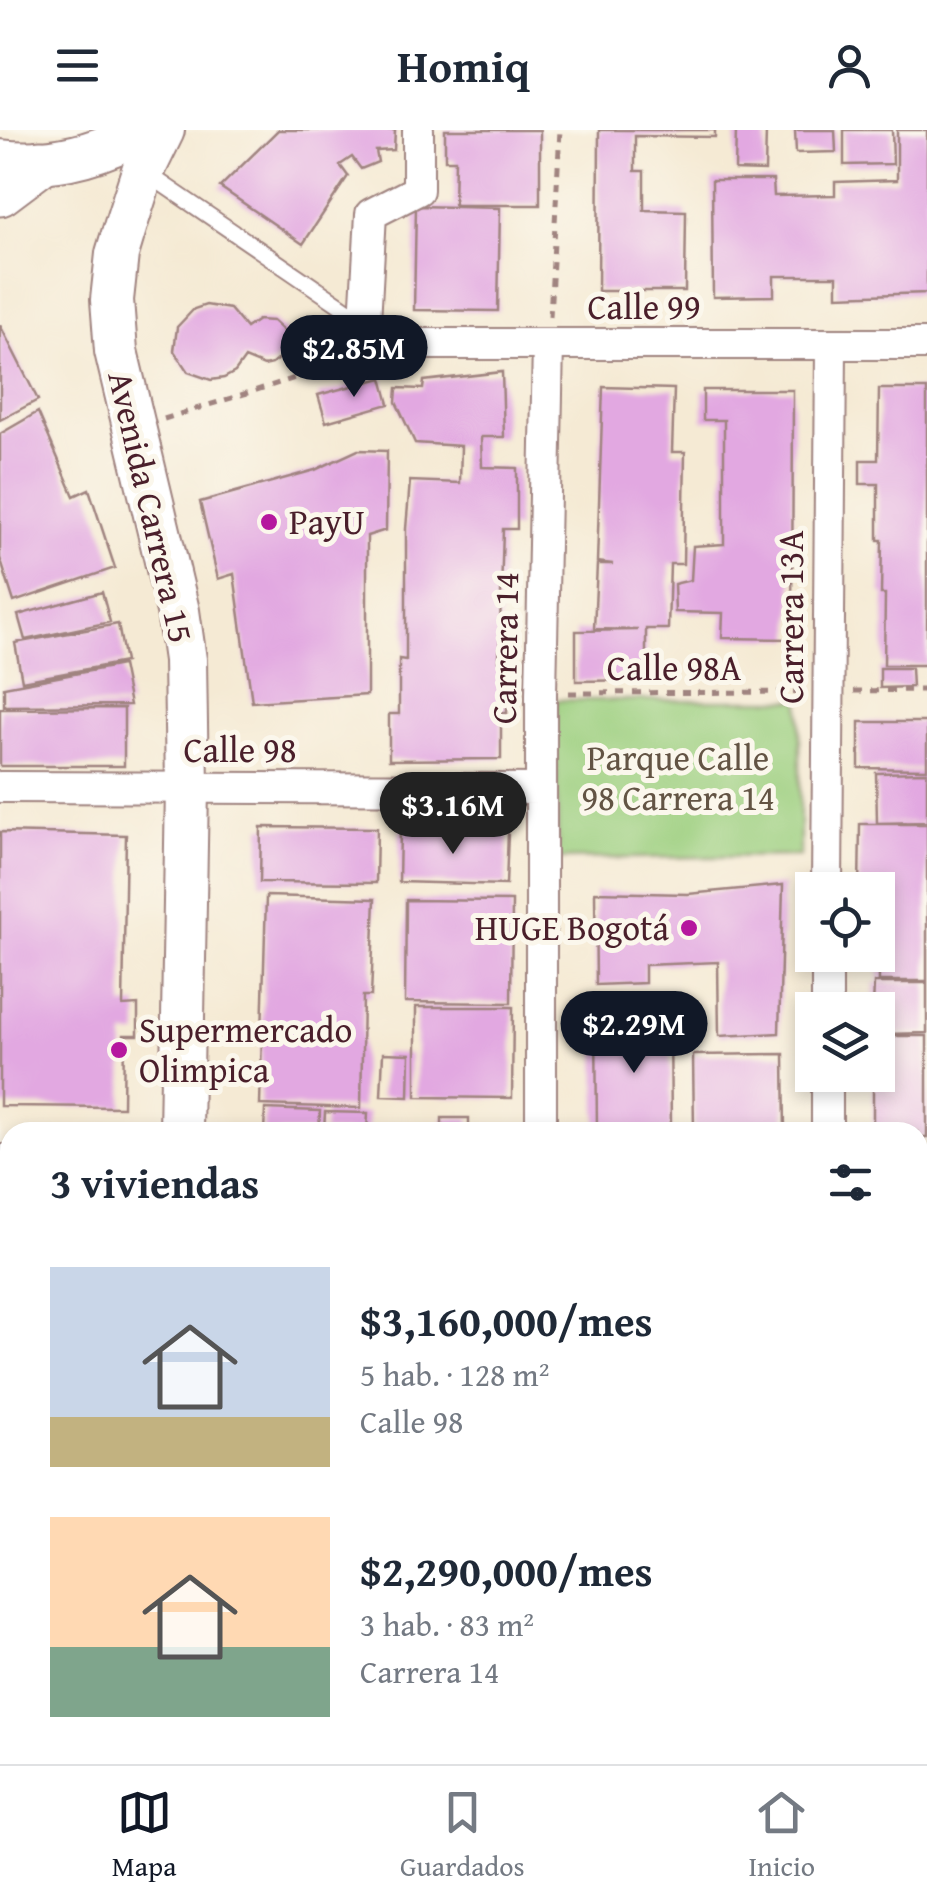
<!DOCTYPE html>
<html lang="es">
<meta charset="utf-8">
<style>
:root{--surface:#fff;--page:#f2f2f3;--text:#1f2937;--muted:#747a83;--line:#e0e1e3;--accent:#111827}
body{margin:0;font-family:"Gentium Book Plus",serif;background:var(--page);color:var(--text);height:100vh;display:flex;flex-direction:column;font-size:38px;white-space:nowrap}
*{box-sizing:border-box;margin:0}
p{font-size:32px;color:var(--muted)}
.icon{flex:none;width:55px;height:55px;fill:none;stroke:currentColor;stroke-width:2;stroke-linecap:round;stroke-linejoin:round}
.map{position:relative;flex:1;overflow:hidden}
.side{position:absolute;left:0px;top:992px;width:928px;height:642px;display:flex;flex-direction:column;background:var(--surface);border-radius:30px 30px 0 0;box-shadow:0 5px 15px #0003}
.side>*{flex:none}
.fabs{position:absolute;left:795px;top:742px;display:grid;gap:20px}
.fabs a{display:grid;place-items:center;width:100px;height:100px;border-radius:0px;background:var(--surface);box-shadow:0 5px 15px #0003;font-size:50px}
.price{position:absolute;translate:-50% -85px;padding:0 22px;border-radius:35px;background:var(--accent);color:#fff;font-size:32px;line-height:65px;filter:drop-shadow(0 2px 5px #0008)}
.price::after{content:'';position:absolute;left:50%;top:60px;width:30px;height:22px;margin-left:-15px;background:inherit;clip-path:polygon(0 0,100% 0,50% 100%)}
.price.on{background:#222;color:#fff}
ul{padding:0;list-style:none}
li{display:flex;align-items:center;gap:30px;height:250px;padding:0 50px}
li span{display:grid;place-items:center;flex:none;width:280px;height:200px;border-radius:0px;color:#555}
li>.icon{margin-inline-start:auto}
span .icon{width:120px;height:120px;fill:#fffc;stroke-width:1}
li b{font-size:42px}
h2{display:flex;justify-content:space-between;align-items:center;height:120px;padding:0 50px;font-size:42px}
header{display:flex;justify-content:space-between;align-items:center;height:130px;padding:0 50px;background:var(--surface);font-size:45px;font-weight:700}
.dock{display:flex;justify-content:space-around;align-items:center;height:140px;border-top:2px solid var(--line);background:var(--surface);font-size:28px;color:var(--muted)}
.dock a{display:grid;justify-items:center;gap:5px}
.dock .on{color:var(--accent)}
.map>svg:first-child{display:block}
.green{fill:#9ccf7f;stroke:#737755;stroke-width:2.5}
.building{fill:#e2a8e1}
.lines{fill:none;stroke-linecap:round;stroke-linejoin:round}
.service-casing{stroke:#a08480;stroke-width:19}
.minor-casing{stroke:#a08480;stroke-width:34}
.secondary-casing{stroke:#a08480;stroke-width:46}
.primary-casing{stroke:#a08480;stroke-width:49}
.path{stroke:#a08480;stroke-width:5;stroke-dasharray:8 8;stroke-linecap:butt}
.service{stroke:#fff;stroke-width:15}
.minor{stroke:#fff;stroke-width:30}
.secondary{stroke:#fff;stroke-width:42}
.primary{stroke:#fff;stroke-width:45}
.poi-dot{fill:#b5179e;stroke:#fbf7ec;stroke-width:4}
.labels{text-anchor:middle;stroke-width:10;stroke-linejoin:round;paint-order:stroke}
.street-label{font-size:35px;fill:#4a1f2b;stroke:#fbf7ec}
.poi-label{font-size:35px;fill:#4a1f2b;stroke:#fbf7ec;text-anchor:start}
.park-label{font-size:35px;fill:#635444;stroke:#fbf7ec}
</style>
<header><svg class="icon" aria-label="menu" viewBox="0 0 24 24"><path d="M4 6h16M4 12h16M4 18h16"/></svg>Homiq<svg class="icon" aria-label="person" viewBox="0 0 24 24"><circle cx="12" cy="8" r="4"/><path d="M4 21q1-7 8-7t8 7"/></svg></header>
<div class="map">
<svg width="927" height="1634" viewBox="0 0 927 1634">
<rect width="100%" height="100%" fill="#fbf7ec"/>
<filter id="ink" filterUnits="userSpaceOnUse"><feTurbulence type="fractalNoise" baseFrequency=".01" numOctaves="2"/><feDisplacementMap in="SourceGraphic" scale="20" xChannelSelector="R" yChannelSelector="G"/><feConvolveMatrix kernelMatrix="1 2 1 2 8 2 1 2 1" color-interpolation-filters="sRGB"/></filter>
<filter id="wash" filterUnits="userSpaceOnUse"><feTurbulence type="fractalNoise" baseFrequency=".0048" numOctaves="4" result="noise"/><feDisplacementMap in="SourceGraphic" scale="40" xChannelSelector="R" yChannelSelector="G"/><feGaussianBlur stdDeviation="2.25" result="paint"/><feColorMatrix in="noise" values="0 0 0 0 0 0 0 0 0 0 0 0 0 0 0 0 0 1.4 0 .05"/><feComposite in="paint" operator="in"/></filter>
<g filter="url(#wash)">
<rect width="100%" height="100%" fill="#f5ead4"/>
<path class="green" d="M556,570h244v156l-242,3z"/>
<g id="blocks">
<path class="building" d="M278,0h117l-1,20 -18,1 2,11 -17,7 -9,-12 -12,8 8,11 -45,68 -83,-57z
M445,0h95v75h-86l1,-45h-10z
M599,0h116v7l-80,-1v35h9v39l42,1 -1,80h-87z
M736,0h30l-1,41 -30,-1z
M795,0h40l1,22 -40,1z
M844,0h48l1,34 -49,1z
M897,0h30v163l-90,3v-20h-63v20l-61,1 -1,-117h61l1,16 61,-1v-13l62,-2z
M416,76l84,2 -2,103 -84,-1z
M206,175l24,4 16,19 12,-8 15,1 11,10 3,8 -3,15 -12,10 -8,2 -19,-8 -10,14 -11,6 -13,2 -23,-8 -14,-21 3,-24 17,-18z
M0,195l38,75 -38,20z
M502,242l2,65h-23l1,30 35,1v61h-14l-4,131 7,-1 1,54h-6v46l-112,1v-46h10v-55l7,1v-131l4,-48 50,2 1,-37 -46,-3 -19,-41 1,-14 26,1 1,-8z
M382,248l7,26 -63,18 -8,-27z
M603,257l71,2 -2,63h13l-2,112h-13l-2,65h-22v51l-70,1v-50l62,-1 -44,-1 3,-65h16l-16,-2z
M879,259h48v276h-43l1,-71h-4l1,-54h-4v-56h-18v-24h18z
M703,260h90l-1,249 -70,-1 1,-25 -48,-1 -1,-28 17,-4 2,-34 31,-2v-124h-21z
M38,282l36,84 15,-7 26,79 -101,34 -14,-44v-124z
M358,320l29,1 -1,79 -19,6v159l-115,7 -18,-128 -16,5 -18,-77 115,-32z
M102,462l8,30 -85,18 -7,-25z
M118,494l7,38 -103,19 -7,-38z
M122,535l8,40 -126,1v-19z
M880,538h31l1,19 -32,1z
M124,578v58h-124v-57z
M859,592h68v47l-68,-1z
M927,642v50l-50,1 -1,-50z
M860,694h67v157h-48l-1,-91h-19z
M261,697l116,1 -1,55 -116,-1z
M400,700l108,2 -2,53 -107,-3z
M0,702l126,3 -3,171 15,-1v30h-14l-1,72 -123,-1z
M783,755l-4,148 -60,3 -1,-74 -73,3v18l-49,2 -1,-93 93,2z
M266,766l109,3 -4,97h-8l-2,112 -101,-3z
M406,770l106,1 -1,102 -106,-1z
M874,853h53v50l-40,1v-25h-14z
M416,877h97l-1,91 -96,-1z
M596,891h74l1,111h-74z
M887,906h40v101h-9v-5h-45v-57h5v-17h9z
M383,923l27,1 -1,43 -28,-1z
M784,924l1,78h-91l-1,-77z
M265,979l55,2 -1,21h-55z
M325,982l43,1 -1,19h-43z
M442,988h27v8l35,1 -1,5h-61z
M918,1081h9v55h-9z
M918,1138h9v154h-9z
M0,1167h10v458h98v9h-108z
M918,1294h9v108h-9z
M927,1476l-1,76h-8v-75z
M918,1591h9v43h-56v-9h47z
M253,1625h99v9h-99z
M589,1625h47v9h-46z
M638,1625h119v9h-119z
M765,1625h48v9h-49z"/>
</g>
</g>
<g filter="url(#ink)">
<use href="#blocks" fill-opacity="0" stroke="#a08480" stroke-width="2.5"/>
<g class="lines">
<g class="service-casing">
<path id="service" d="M145,42l220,150
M0,1079l1,-49
M0,1090h10
M848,1634l1,-9"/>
</g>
<g class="minor-casing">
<path id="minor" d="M418,0v60l-47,24 -8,143 47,-13h517
M0,657l541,2
M827,760l4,-545
M827,880v-55
M541,1002v-438l7,-350
M827,1002v-57
M0,1030h10
M918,1035h9
M918,1423h9
M537,1634v-9"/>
</g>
<g class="secondary-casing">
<path id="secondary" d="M163,0l-20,41 -16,50 -10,33 -5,46 4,51 62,260 7,49 2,127 -6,345
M0,31c50,6 98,-6 142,-31
M175,1634v-9"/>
</g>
<g class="primary-casing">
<path id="primary" d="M0,63l40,-30"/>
</g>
<path class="path" d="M550,187l10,-187
M164,289l176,-55
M854,561l73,-1
M569,563l234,-1"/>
<use href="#service" class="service"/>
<use href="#minor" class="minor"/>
<use href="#secondary" class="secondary"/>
<use href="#primary" class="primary"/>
</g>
</g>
<g class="poi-dot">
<circle cx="269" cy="392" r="10"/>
<circle cx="689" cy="798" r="10"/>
<circle cx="119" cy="920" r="10"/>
</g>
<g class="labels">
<g class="street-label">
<text x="644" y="189">Calle 99</text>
<text transform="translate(151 377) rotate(77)" y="12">Avenida Carrera 15</text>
<text transform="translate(791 487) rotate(-90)" y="12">Carrera 13A</text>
<text transform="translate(505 518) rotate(-89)" y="12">Carrera 14</text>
<text x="674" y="550">Calle 98A</text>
<text x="240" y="632">Calle 98</text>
</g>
<g class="poi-label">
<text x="289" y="404">PayU</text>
<text x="669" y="810" text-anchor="end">HUGE Bogotá</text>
<text x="139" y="912">Supermercado<tspan x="139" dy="40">Olimpica</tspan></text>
</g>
<g class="park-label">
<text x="678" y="640">Parque Calle<tspan x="678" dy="40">98 Carrera 14</tspan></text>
</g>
</g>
</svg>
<div class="fabs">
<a><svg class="icon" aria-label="locate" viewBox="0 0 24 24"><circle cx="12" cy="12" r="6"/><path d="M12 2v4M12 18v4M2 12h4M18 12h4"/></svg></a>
<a><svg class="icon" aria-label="layers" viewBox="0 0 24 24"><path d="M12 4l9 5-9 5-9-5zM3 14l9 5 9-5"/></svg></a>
</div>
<b class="price" style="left:354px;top:270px">$2.85M</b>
<b class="price on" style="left:453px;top:727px">$3.16M</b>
<b class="price" style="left:634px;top:946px">$2.29M</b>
<section class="side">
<h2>3 viviendas<svg class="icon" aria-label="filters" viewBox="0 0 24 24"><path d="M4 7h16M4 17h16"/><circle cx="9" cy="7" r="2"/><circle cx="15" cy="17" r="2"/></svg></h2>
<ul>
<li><span style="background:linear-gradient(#c9d6e8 75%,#c2b280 0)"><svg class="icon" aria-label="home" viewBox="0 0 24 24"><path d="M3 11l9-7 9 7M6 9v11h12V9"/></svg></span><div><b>$3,160,000/mes</b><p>5 hab. · 128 m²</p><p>Calle 98</p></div></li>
<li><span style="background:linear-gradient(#ffd9b3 65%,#7fa58c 0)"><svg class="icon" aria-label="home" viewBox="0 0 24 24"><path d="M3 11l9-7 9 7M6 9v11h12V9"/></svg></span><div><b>$2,290,000/mes</b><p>3 hab. · 83 m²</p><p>Carrera 14</p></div></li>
</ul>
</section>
</div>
<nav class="dock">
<a class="on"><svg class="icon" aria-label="map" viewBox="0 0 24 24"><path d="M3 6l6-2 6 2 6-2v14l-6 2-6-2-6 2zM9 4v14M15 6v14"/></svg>Mapa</a>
<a><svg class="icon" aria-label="saved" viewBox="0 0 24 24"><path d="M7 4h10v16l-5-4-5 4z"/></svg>Guardados</a>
<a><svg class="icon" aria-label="home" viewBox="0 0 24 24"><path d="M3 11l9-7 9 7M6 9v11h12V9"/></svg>Inicio</a>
</nav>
